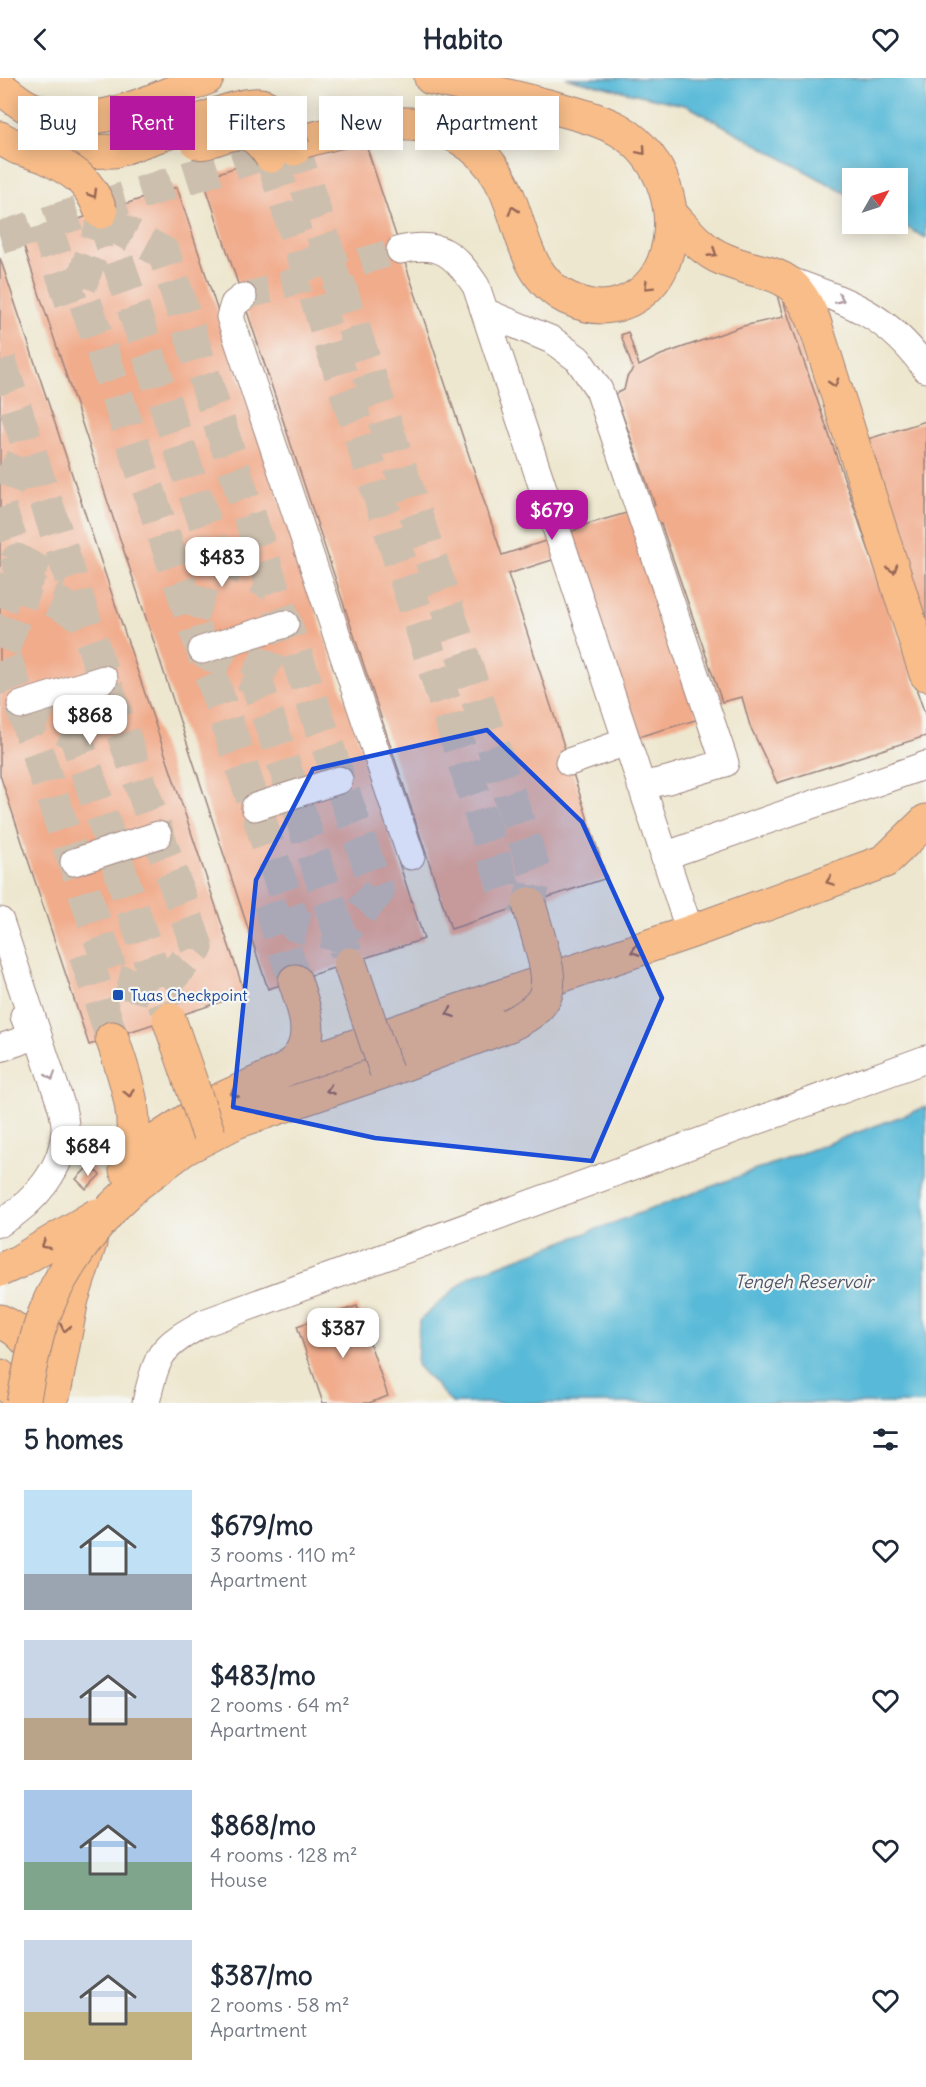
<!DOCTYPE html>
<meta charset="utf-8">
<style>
:root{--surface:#fff;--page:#f2f2f3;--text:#1f2937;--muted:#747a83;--accent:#b5179e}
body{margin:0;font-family:Delius,sans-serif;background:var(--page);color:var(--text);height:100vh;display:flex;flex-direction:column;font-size:22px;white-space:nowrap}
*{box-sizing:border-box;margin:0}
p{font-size:20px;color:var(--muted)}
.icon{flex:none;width:33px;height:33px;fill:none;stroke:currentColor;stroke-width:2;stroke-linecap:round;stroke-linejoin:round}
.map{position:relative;height:1325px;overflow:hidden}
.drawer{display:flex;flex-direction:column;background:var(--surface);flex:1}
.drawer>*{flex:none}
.guide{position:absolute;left:18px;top:18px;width:600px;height:54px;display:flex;gap:12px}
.needle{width:39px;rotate:51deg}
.tools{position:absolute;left:842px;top:90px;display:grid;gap:12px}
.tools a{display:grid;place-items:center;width:66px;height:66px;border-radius:0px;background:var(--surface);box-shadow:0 3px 15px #0003;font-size:30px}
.price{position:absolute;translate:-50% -51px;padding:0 14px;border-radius:12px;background:#fff;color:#222;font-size:20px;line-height:39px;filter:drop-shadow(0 2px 3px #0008)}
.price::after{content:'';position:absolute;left:50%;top:36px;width:18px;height:14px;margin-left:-9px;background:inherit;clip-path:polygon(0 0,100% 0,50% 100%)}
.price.on{background:var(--accent);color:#fff}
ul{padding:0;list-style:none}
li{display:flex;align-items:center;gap:18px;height:150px;padding:0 24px}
li span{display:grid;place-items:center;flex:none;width:168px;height:120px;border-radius:0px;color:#555}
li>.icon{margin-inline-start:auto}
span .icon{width:72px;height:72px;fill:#fffc;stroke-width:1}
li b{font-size:26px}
h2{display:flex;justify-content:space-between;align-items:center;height:72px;padding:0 24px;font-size:26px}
.pill{padding:0 21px;border-radius:0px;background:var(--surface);box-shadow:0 3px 15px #0003;font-size:21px;line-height:54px}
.pill.on{background:var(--accent);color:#fff}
header{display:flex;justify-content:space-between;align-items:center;height:78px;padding:0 24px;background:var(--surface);font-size:27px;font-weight:800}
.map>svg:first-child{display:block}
.water{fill:#59bad8;stroke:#526c82;stroke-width:1.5}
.building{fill:#f1ac8c}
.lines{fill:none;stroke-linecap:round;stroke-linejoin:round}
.minor-tunnel{stroke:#cdbfae;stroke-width:27;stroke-dasharray:27 14;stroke-linecap:butt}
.highway-tunnel{stroke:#cdbfae;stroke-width:33;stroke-dasharray:33 16;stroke-linecap:butt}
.minor-casing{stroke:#9c837d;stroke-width:29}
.highway-casing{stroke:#9c837d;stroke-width:35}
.minor{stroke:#fff;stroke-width:27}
.highway{stroke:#f8bd89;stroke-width:33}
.highway-bridge-casing{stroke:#9c837d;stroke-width:35;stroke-linecap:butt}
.highway-bridge{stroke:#f8bd89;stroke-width:33}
.oneway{stroke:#986655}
.oneway2{stroke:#ae9aa0}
.marked{fill:#1d4ed8;fill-opacity:0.2;stroke:#1d4ed8;stroke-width:4.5;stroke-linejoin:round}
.transit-dot{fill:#1a4fb4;stroke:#f6f6f2;stroke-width:2}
.labels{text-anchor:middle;stroke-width:4.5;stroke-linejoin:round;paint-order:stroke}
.transit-label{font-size:16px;fill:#164399;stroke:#f6f6f2;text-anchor:start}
.water-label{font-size:18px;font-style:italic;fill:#4f5568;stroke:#f6f6f2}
</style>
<header><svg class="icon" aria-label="back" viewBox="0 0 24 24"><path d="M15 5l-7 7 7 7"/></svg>Habito<svg class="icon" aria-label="heart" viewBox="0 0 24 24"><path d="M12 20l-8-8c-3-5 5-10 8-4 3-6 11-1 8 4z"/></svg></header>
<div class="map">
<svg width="926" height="1325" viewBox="0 0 926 1325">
<rect width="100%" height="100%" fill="#f6f6f2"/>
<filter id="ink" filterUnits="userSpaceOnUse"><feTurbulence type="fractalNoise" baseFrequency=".0167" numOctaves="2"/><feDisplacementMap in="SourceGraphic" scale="12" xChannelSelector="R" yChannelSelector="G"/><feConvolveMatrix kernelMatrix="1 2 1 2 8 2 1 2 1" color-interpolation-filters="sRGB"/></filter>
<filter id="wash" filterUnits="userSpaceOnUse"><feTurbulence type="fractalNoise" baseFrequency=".008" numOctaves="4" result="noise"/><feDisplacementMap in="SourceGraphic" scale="24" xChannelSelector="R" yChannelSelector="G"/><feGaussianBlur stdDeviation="1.35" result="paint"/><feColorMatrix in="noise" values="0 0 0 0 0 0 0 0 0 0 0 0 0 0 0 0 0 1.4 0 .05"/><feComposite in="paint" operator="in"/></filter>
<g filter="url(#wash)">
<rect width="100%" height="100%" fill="#eee7cf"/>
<path class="water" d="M566,0h360v160l-29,-16v-44h-45v19l-164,-91z
M926,1029v296h-474l-35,-38 2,-44 51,-45z"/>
<g id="blocks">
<path class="building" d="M360,49l142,428 62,-20 24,-11 67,-19 -40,-111 9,-4 3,-13 6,-8 -12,-34 7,-3 11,34 22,-11 82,-29 40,-9 -9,-33 3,-1 149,434v19l-149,47 -27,-57 -8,-29 -20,5 -61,-178 -23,8 61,187 -68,20 -60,-185 -63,20 99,304 -156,51 -248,-751z
M177,109l247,752 -156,50 -247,-751z
M0,180l245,736 -156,51 -89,-270z
M926,343v202l-58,-184z
M90,1087l10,10 -14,14 -10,-10z
M357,1228l31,90 -19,7h-46l-26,-77z"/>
</g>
</g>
<g filter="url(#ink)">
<use href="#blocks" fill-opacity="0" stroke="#9c837d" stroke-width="1.5"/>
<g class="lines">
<path class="minor-tunnel" d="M243,219l157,-47"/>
<path class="highway-tunnel" d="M271,78l233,732 25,16 7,-29 -242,-726
M102,136l113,340
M104,143l60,32 108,332 106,307 -38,44 -45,-11 -215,-639z
M45,146l30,88
M0,160l291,-93
M0,283l104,318 93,268 -37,44 -46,-11 -114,-338
M0,387l41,22
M0,430l25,74
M215,476l57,31
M0,529l17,-47 47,25
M191,539l24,-63
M3,572l23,-64 58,31
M202,572l54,30 90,273
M256,602l20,-40
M21,627l54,30 91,274
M75,657l20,-40
M269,825l26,78
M85,876l27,84"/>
<g class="minor-casing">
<path id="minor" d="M400,172c40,-9 54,3 76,36l214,646
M785,201c61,22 102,34 141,90
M243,219l-9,7 -4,13 181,539
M485,234l67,28 26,19 21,31 126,373 -57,17 -27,6
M202,572l83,-26
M21,627l83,-26
M569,684l57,-20
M255,729l84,-27
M664,778l262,-91
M74,784l84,-27
M0,843l62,187c1,6 3,12 3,18 0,42 -31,77 -65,97
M0,970l32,-11 -8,-21
M146,1325c3,-14 8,-37 16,-49 10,-14 28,-23 42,-31l722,-264"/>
</g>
<g class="highway-casing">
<path id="highway" d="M0,9c9,7 19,16 30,21 62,28 120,-8 177,-30
M0,60l18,10 26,8 34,-4 36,-1 52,-18
M304,63c38,-10 76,-21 116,-16 39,4 70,30 86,66 17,38 19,86 61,107 11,5 22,9 35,9 28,-1 52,-19 62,-46 17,-47 0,-104 -45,-131 -18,-10 -40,-16 -60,-21 -42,-12 -85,-21 -128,-31
M670,135c16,17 31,37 53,46 48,21 66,4 91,62l112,353
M112,960c15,44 31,86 14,132
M287,991c4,-5 10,-9 13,-14 15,-22 2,-52 -5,-74
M131,1079l84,-55 72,-33 403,-137 195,-71 41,-40
M114,1128l22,-21 48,-36 52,-27 150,-51 123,-46
M0,1243c24,10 35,28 45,51
M0,1298l23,27
M54,1315l18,-94 18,-56"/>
</g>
<use href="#minor" class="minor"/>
<use href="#highway" class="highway"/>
<g class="highway-bridge-casing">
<path id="highway-bridge" d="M166,55c22,-7 74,-31 95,-28 4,1 9,4 12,7 11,9 15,24 21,37
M197,64c7,2 11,-1 18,-3 28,-11 39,-8 56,17
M44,78c29,15 46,24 57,56
M350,886l36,107
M169,941l40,116
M509,947c40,-19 45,-34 33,-75 -4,-16 -9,-31 -13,-46
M0,1192l18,-8 79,-47
M23,1325c5,-24 9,-49 16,-73 14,-48 43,-87 75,-124"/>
</g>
<use href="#highway-bridge" class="highway-bridge"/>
</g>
<defs><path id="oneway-chevron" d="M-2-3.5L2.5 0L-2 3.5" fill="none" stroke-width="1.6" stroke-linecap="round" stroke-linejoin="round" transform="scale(1.5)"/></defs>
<g class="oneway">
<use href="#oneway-chevron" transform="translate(642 73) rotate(49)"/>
<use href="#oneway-chevron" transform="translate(93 116) rotate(59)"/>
<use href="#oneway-chevron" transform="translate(513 132) rotate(-109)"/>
<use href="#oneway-chevron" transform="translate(713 175) rotate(33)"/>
<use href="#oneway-chevron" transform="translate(648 208) rotate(135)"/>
<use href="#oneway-chevron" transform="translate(834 305) rotate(73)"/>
<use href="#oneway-chevron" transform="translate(893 491) rotate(72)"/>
<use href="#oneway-chevron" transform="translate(830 803) rotate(160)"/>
<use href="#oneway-chevron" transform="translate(635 873) rotate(161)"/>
<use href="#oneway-chevron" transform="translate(450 935) rotate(161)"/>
<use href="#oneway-chevron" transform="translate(330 1012) rotate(161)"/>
<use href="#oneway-chevron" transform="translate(129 1015) rotate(78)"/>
<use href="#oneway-chevron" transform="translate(234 1015) rotate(156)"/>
<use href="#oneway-chevron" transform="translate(45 1167) rotate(149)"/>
<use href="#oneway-chevron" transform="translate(65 1250) rotate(102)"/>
</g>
<g class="oneway2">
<use href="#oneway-chevron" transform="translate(840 221) rotate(23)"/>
<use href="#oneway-chevron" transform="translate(51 998) rotate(72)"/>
</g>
</g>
<path class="marked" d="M487,652l95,92 80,176 -70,163 -217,-23 -142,-31 23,-227 57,-111z"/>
<rect class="transit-dot" x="112" y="911" width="12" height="12" rx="3"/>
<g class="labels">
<g class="transit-label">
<text x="130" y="923">Tuas Checkpoint</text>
</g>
<g class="water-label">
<text x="804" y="1210">Tengeh Reservoir</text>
</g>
</g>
</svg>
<div class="tools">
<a><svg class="needle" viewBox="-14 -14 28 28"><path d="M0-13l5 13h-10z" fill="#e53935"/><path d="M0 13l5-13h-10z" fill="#747a83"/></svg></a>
</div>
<b class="price on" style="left:552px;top:463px">$679</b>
<b class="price" style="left:222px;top:510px">$483</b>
<b class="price" style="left:90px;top:668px">$868</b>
<b class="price" style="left:88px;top:1099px">$684</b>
<b class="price" style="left:343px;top:1281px">$387</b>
<div class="guide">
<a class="pill">Buy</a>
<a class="pill on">Rent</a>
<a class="pill">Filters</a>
<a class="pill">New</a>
<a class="pill">Apartment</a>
</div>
</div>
<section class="drawer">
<h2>5 homes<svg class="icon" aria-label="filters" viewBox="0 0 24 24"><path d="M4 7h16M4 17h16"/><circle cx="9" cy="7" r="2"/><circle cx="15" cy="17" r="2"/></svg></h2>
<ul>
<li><span style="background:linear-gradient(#bfe0f5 70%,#9aa5b1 0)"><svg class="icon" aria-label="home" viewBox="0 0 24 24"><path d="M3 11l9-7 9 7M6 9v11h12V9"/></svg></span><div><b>$679/mo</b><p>3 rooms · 110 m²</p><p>Apartment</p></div><svg class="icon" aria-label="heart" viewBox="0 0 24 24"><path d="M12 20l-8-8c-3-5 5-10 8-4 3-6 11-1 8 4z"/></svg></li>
<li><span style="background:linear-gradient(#c9d6e8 65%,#b9a48a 0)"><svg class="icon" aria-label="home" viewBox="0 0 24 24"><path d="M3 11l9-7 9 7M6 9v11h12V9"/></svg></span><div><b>$483/mo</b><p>2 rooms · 64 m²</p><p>Apartment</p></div><svg class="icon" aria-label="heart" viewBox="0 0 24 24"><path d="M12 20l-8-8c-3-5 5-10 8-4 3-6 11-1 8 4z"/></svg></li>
<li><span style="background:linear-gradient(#a9c7e8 60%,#7fa58c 0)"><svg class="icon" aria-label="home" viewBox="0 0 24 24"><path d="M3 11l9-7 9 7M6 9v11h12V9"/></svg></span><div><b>$868/mo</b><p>4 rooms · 128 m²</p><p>House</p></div><svg class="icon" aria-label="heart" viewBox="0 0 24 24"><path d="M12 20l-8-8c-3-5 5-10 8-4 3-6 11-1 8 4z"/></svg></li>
<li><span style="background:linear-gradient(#c9d6e8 60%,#c2b280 0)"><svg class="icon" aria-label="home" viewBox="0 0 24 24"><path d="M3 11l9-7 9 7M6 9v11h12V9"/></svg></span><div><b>$387/mo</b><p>2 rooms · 58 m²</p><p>Apartment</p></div><svg class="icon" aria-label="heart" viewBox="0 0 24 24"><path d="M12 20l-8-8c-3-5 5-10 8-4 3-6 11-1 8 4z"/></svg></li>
</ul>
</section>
